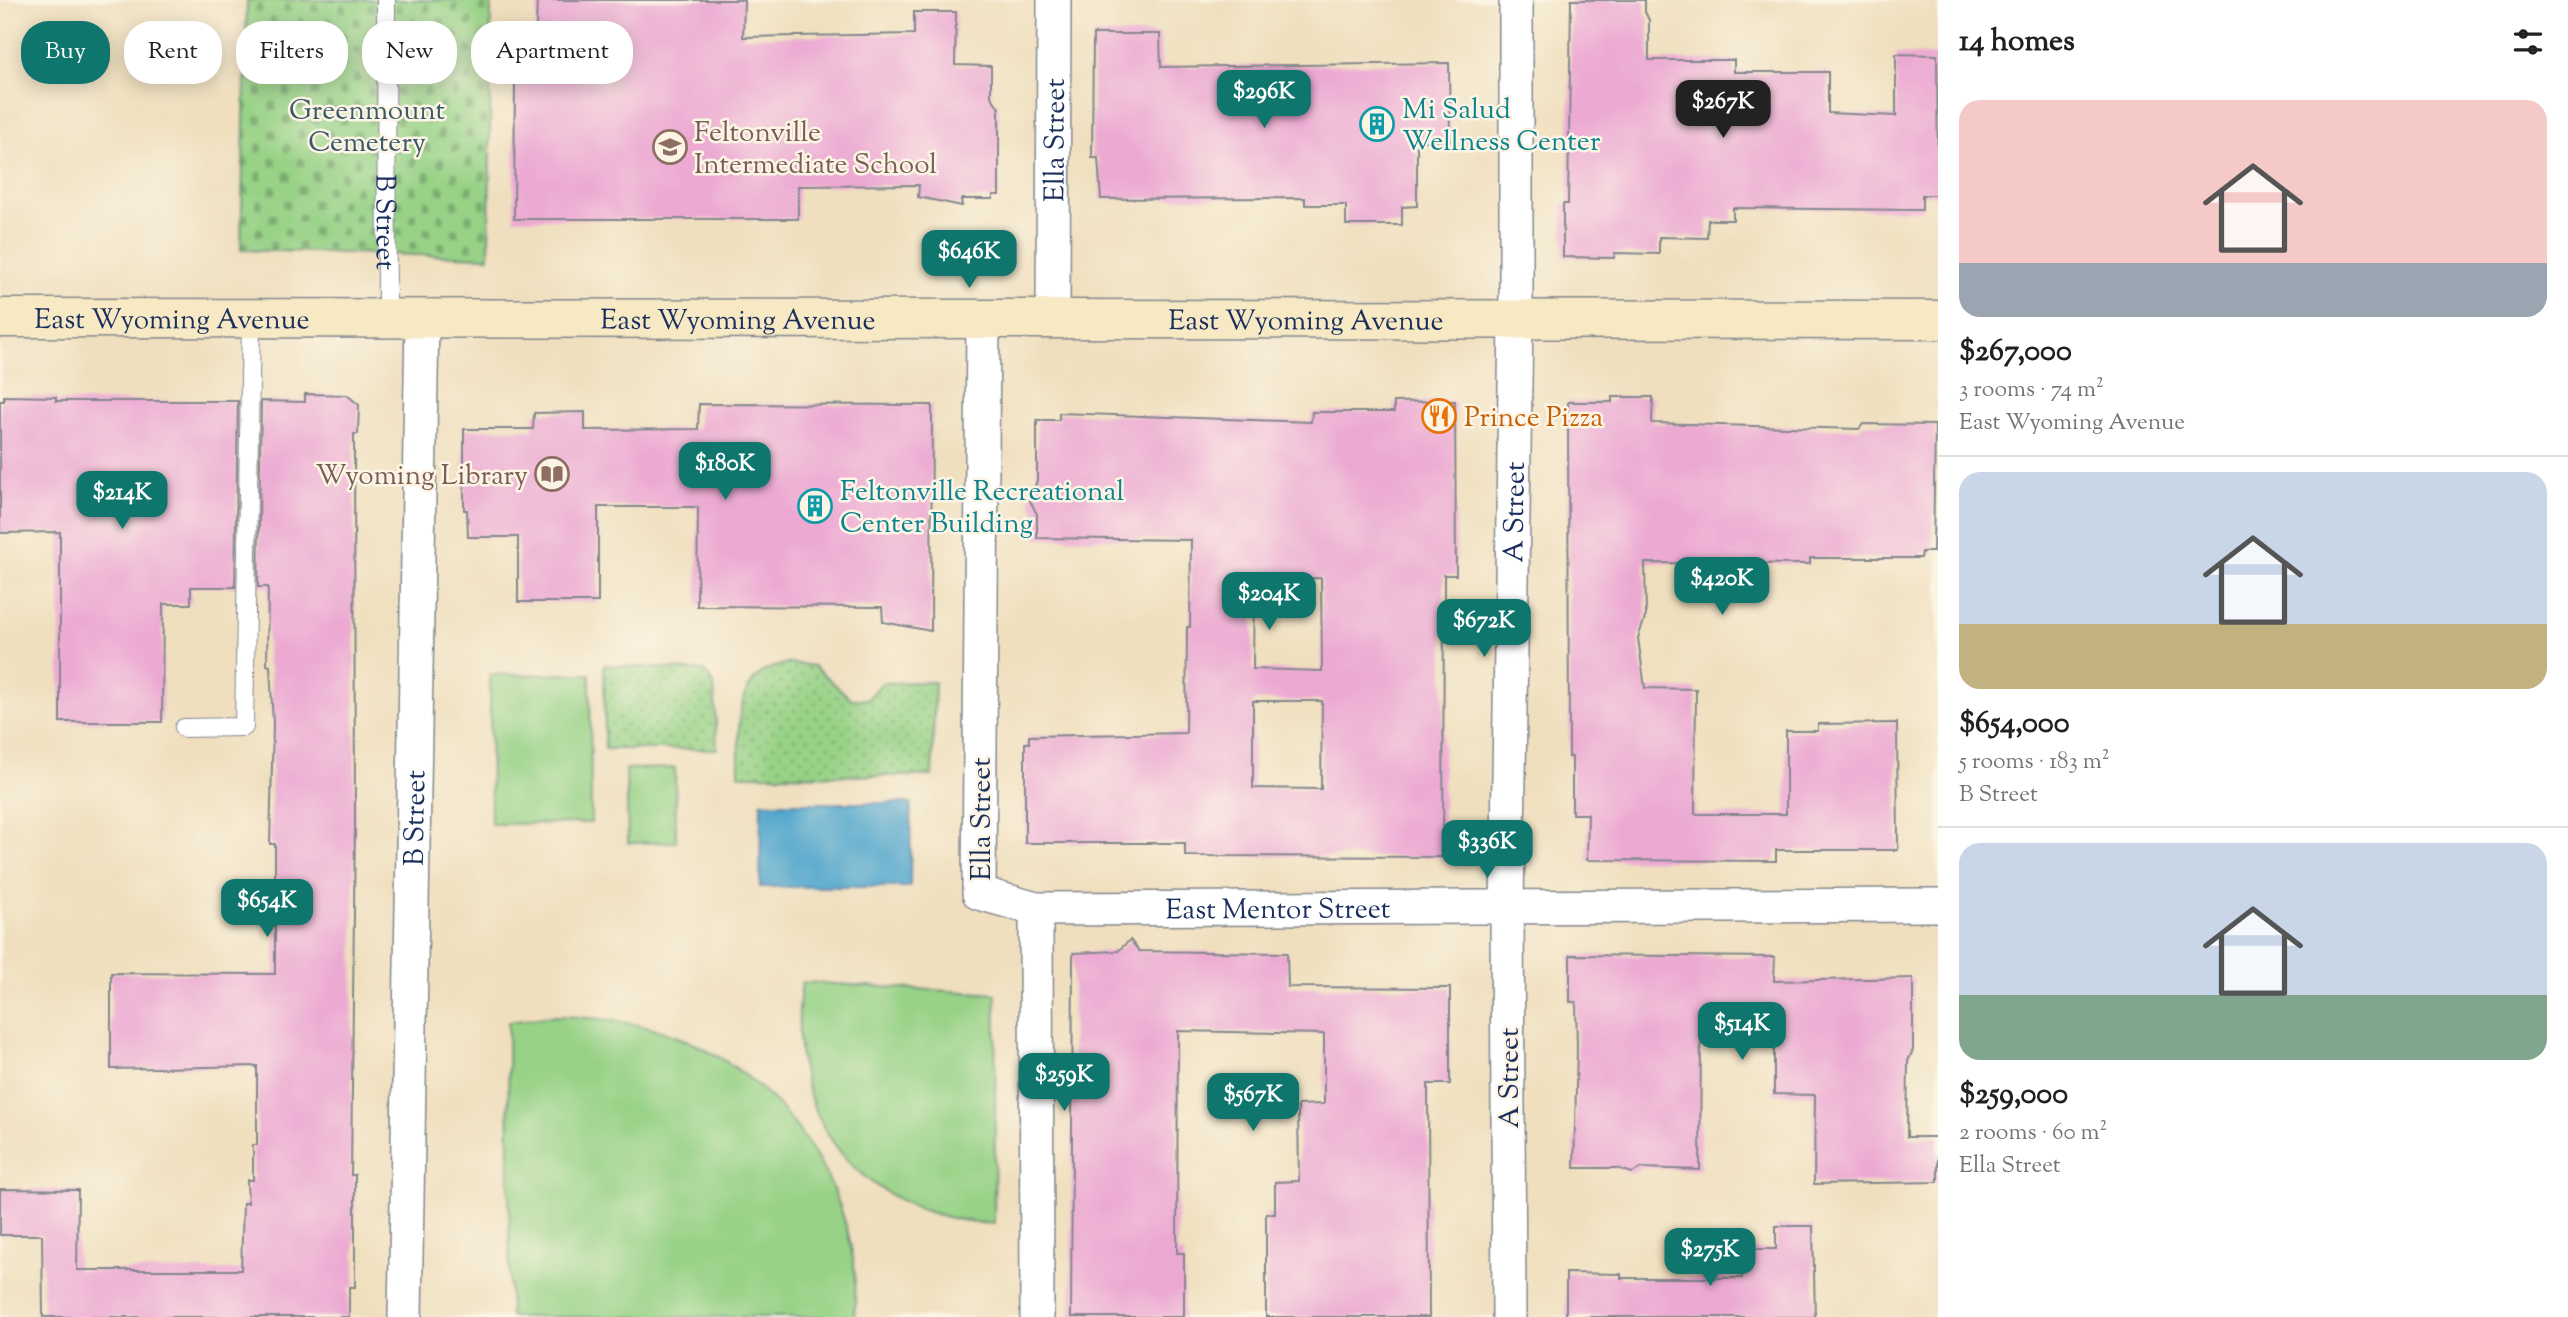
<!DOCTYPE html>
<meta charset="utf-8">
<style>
:root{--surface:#fff;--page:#f6f6f6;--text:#202124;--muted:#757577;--line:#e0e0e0;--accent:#0f766e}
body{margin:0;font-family:"Sorts Mill Goudy",serif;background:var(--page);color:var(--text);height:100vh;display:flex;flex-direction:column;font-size:26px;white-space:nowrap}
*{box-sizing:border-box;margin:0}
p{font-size:23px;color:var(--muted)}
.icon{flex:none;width:38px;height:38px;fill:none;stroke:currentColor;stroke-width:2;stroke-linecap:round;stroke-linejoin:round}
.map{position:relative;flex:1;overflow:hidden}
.details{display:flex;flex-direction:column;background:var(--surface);width:630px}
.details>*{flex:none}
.banner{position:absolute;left:21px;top:21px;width:665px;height:63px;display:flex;gap:14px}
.price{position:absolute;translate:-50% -60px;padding:0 16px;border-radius:14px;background:var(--accent);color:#fff;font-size:23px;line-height:46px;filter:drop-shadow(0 2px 4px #0008)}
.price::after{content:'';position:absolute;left:50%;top:42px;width:21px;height:16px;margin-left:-10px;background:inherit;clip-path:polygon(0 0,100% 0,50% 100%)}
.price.current{background:#222;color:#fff}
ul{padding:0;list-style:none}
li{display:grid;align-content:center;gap:14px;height:371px;padding:0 21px}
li+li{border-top:2px solid var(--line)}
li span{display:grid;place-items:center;height:217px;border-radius:21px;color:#555}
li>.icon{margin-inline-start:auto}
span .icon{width:126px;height:126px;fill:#fffc;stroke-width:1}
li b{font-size:30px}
h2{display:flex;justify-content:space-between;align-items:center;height:84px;padding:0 21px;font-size:30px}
.tag{padding:0 24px;border-radius:28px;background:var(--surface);box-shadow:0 4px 18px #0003;font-size:24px;line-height:63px}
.tag.current{background:var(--accent);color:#fff}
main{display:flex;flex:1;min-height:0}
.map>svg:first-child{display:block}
.grass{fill:#97d286;stroke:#598072;stroke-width:2}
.cemetery{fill:url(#cemetery-stones);stroke:#598072;stroke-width:2}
.park{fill:url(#park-dots);stroke:#598072;stroke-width:2}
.water{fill:#4fa5cc;stroke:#356a95;stroke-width:2}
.building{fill:#ecaad3;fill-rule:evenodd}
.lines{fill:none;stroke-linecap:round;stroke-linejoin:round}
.lane-casing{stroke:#85878e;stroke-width:20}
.street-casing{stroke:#85878e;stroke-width:36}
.secondary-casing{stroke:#85878e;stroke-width:41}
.lane{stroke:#fff;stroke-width:18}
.street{stroke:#fff;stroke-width:33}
.secondary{stroke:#f6e9c3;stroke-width:38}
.labels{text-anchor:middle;stroke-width:5;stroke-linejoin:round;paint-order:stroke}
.culture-label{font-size:28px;fill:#0d838f;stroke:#fcf5e5;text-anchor:start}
.park-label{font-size:28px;fill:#3a5868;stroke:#fcf5e5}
.education-label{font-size:28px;fill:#785e54;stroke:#fcf5e5;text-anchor:start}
.street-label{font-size:28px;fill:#1b2f5e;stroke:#fcf5e5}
.food-label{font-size:28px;fill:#c56008;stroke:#fcf5e5;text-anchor:start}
</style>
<main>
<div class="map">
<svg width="1938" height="1317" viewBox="0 0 1938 1317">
<defs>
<pattern id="cemetery-stones" width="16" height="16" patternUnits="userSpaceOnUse" patternTransform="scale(1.75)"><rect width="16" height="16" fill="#97d286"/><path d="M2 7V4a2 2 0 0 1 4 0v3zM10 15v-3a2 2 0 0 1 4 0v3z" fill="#7aab71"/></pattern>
<pattern id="park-dots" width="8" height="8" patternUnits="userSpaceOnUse" patternTransform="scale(1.75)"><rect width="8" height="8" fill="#97d286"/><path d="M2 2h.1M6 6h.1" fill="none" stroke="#7aab71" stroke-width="1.8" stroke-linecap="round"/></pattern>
</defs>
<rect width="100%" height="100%" fill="#fcf5e5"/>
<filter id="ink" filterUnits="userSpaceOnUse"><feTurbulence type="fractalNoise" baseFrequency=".0143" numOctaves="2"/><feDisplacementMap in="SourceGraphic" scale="14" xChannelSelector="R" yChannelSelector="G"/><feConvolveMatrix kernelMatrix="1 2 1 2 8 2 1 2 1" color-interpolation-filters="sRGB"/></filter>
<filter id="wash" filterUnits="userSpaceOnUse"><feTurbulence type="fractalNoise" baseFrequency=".00686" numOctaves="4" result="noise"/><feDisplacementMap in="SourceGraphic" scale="28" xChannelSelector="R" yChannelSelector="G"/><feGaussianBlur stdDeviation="1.57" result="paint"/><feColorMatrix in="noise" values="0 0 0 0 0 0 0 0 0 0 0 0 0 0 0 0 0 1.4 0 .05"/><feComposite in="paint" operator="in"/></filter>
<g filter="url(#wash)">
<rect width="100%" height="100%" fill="#efdfbe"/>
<path class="grass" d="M590,674l1,149 -100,1 -1,-149z
M675,768l1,74 -48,1 -2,-74z
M802,982l194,12 -2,230c-138,-9 -212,-108 -192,-242z
M552,1016c43,1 84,5 126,21 108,41 189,163 176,280h-344l-2,-295z"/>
<path class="cemetery" d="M247,0h244l-2,257 -248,-7z"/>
<path class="park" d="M790,663l24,3 37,33h17l14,-16 53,-1 -3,94 -193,-1c1,-32 -7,-83 25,-104 7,-4 18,-6 26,-8z
M604,665l100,6 10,13 3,65h-112z"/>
<path class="water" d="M761,803h150l-1,84h-150z"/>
<g id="blocks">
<path class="building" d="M537,0h207l-1,37 171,-3v-22h42l-1,53 36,1v30l8,12v87h-6v4h-32l1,7 -44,-9 1,-12 -121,1v33h-284l1,-143h19z
M1571,0h74v12l4,8v40h85v12h94v41l68,3v-62l41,1 1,140h-16v15l-189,-2v12h-25l-1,18 -48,-1v17l-44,-1 -1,5 -51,-1v-53h5z
M1093,34h67l1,33 288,-4 1,78h-33v65l-15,1v18h-56v-20h-41v-7l-204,1 -3,-41h-6z
M305,394l42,1 12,10 -1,29h-4l1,389 -4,352h4v112h-6v30h-306l-1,-82h-42v-46l78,1 -1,80h164l2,-67h5l-1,-23h6v-35h4v-79l-146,3v-96l164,1v-130h-5l3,-120 -3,-58 -3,-1 1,-78h-10l3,-186 44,1z
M4,396l52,1v4h182l-3,186h-44v17h-28l-1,118h-102v-190l-60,1v-132h4z
M1612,397h41l-1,26 207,6 4,-5 72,1 -2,127h-11l-1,6h-111v6l-165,-1 1,52 -8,23 7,50 51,1 -1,125h91v-83h32v-7l79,-1 1,127h-122v11l-189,-1 1,-46h-16v-57h-3l-1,-355h44z
M1455,401l1,174h-12l-1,282 -258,-1v-13h-160v-100h4v-7l157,-3 1,-106h3l1,-87 -154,-2v-24l-7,-13 7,-21v-60h22v-7l252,9 1,-10h82v-10zM1321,578l1,93 -69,-2 1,-90zM1253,701h69l-1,88 -68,-1z
M699,404l233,1 -1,226 -48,-9 -1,-15 -185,-1 1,-99h-100v95h-80v-65h-50l-1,-27h-3v-81h69l1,-16 51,-1v18l113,-1z
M1130,940l9,11 148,2 1,34 162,1v96h-22l1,233h-163v-103h9v-32l24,-1 -1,-76 26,-1v-70l-146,-3 -1,222h7v64h-113l2,-364 45,-2z
M1570,955l205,2 -1,24 139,-3v72l-5,11 -1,76h31v45l-124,2 1,-89 -41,-1v-62h-73l-1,138 -59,-2 -9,5 -15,-5h-43l3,-121 -1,-45h-6z
M1776,1226h37l2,91h-249v-44l55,1v4h121v-29h34z"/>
</g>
</g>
<g filter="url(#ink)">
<use href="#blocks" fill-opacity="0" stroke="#85878e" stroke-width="2"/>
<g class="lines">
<g class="lane-casing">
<g id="lane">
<path id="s1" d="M386,0l1,320"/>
<path d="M184,728l60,-1 7,-408"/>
</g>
</g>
<g class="street-casing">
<g id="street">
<path id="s2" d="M983,319l-4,574 57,16 902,-4"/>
<path id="s3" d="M1053,320l1,-320"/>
<path d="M1036,909l1,408"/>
<path id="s4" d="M405,1317l17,-997"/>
<path id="s5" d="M1509,1317l-2,-410 9,-588v-319"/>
</g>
</g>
<g class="secondary-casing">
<g id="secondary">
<path id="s6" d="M0,318l1938,2"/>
</g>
</g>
<use href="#lane" class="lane"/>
<use href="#street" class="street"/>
<use href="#secondary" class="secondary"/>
</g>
</g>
<defs>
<g id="building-ring" transform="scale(1.75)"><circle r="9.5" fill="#fcf5e5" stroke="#0f9aa8" stroke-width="1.5"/><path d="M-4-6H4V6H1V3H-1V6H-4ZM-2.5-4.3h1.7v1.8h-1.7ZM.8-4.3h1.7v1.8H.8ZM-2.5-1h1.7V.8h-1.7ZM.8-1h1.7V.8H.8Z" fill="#0f9aa8"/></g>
<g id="school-ring" transform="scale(1.75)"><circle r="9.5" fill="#fcf5e5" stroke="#8d6e63" stroke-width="1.5"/><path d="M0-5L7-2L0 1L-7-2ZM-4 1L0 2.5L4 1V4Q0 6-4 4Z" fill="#8d6e63"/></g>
<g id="restaurant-ring" transform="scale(1.75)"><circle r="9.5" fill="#fcf5e5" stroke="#e8710a" stroke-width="1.5"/><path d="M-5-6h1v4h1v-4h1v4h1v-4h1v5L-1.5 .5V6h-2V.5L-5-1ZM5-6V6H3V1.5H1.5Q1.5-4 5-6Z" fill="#e8710a"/></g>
<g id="library-ring" transform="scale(1.75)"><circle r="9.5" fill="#fcf5e5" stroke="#8d6e63" stroke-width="1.5"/><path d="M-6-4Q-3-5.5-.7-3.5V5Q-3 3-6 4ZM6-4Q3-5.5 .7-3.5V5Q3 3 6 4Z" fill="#8d6e63"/></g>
</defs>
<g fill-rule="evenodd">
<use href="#building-ring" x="1377" y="124"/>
<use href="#school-ring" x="670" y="147"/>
<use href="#restaurant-ring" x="1439" y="416"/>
<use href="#library-ring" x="552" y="474"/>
<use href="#building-ring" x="815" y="506"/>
</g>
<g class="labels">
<g class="culture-label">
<text x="1402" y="118">Mi Salud<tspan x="1402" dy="32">Wellness Center</tspan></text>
<text x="840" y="500">Feltonville Recreational<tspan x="840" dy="32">Center Building</tspan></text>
</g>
<g class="park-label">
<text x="367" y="119">Greenmount<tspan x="367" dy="32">Cemetery</tspan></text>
</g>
<g class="education-label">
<text x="694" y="141">Feltonville<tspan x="694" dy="32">Intermediate School</tspan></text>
<text x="528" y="484" text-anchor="end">Wyoming Library</text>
</g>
<g class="street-label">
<text dy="10" stroke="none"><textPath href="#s3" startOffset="180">Ella Street</textPath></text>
<text dy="10" stroke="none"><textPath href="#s1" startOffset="222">B Street</textPath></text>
<text dy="10" stroke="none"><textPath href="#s6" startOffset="172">East Wyoming Avenue</textPath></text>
<text dy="10" stroke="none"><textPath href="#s6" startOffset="738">East Wyoming Avenue</textPath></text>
<text dy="10" stroke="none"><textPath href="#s6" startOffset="1306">East Wyoming Avenue</textPath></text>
<text dy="10" stroke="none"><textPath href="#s5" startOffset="805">A Street</textPath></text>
<text dy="10" stroke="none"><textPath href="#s4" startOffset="499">B Street</textPath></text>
<text transform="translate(980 819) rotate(-90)" y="10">Ella Street</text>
<text dy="10" stroke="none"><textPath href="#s2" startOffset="875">East Mentor Street</textPath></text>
<text transform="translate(1508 1078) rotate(-90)" y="10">A Street</text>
</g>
<g class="food-label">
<text x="1464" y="426">Prince Pizza</text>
</g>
</g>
</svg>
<b class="price" style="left:1264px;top:130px">$296K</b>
<b class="price current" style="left:1723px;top:140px">$267K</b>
<b class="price" style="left:969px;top:290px">$646K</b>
<b class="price" style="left:725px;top:502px">$180K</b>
<b class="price" style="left:122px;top:531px">$214K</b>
<b class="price" style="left:1722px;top:617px">$420K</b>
<b class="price" style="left:1269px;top:632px">$204K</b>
<b class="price" style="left:1484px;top:659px">$672K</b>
<b class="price" style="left:1487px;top:880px">$336K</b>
<b class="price" style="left:267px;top:939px">$654K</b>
<b class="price" style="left:1742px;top:1062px">$514K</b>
<b class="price" style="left:1064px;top:1113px">$259K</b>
<b class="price" style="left:1253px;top:1133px">$567K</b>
<b class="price" style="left:1710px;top:1288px">$275K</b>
<div class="banner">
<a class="tag current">Buy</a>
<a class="tag">Rent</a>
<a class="tag">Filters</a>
<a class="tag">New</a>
<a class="tag">Apartment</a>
</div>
</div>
<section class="details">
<h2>14 homes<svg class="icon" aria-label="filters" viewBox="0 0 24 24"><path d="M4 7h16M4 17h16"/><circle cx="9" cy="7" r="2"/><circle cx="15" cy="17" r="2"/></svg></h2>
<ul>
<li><span style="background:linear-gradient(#f6c9c9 75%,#9aa5b1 0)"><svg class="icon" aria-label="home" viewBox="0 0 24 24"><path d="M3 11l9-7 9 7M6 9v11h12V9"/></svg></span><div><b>$267,000</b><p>3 rooms · 74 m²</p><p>East Wyoming Avenue</p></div></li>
<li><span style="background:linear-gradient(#c9d6e8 70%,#c2b280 0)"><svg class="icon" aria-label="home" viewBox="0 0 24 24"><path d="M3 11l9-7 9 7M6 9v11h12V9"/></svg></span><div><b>$654,000</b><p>5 rooms · 183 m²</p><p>B Street</p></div></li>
<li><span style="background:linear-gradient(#c9d6e8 70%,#7fa58c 0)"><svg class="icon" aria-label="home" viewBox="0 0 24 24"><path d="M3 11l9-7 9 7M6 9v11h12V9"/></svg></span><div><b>$259,000</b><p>2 rooms · 60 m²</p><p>Ella Street</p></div></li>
</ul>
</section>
</main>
